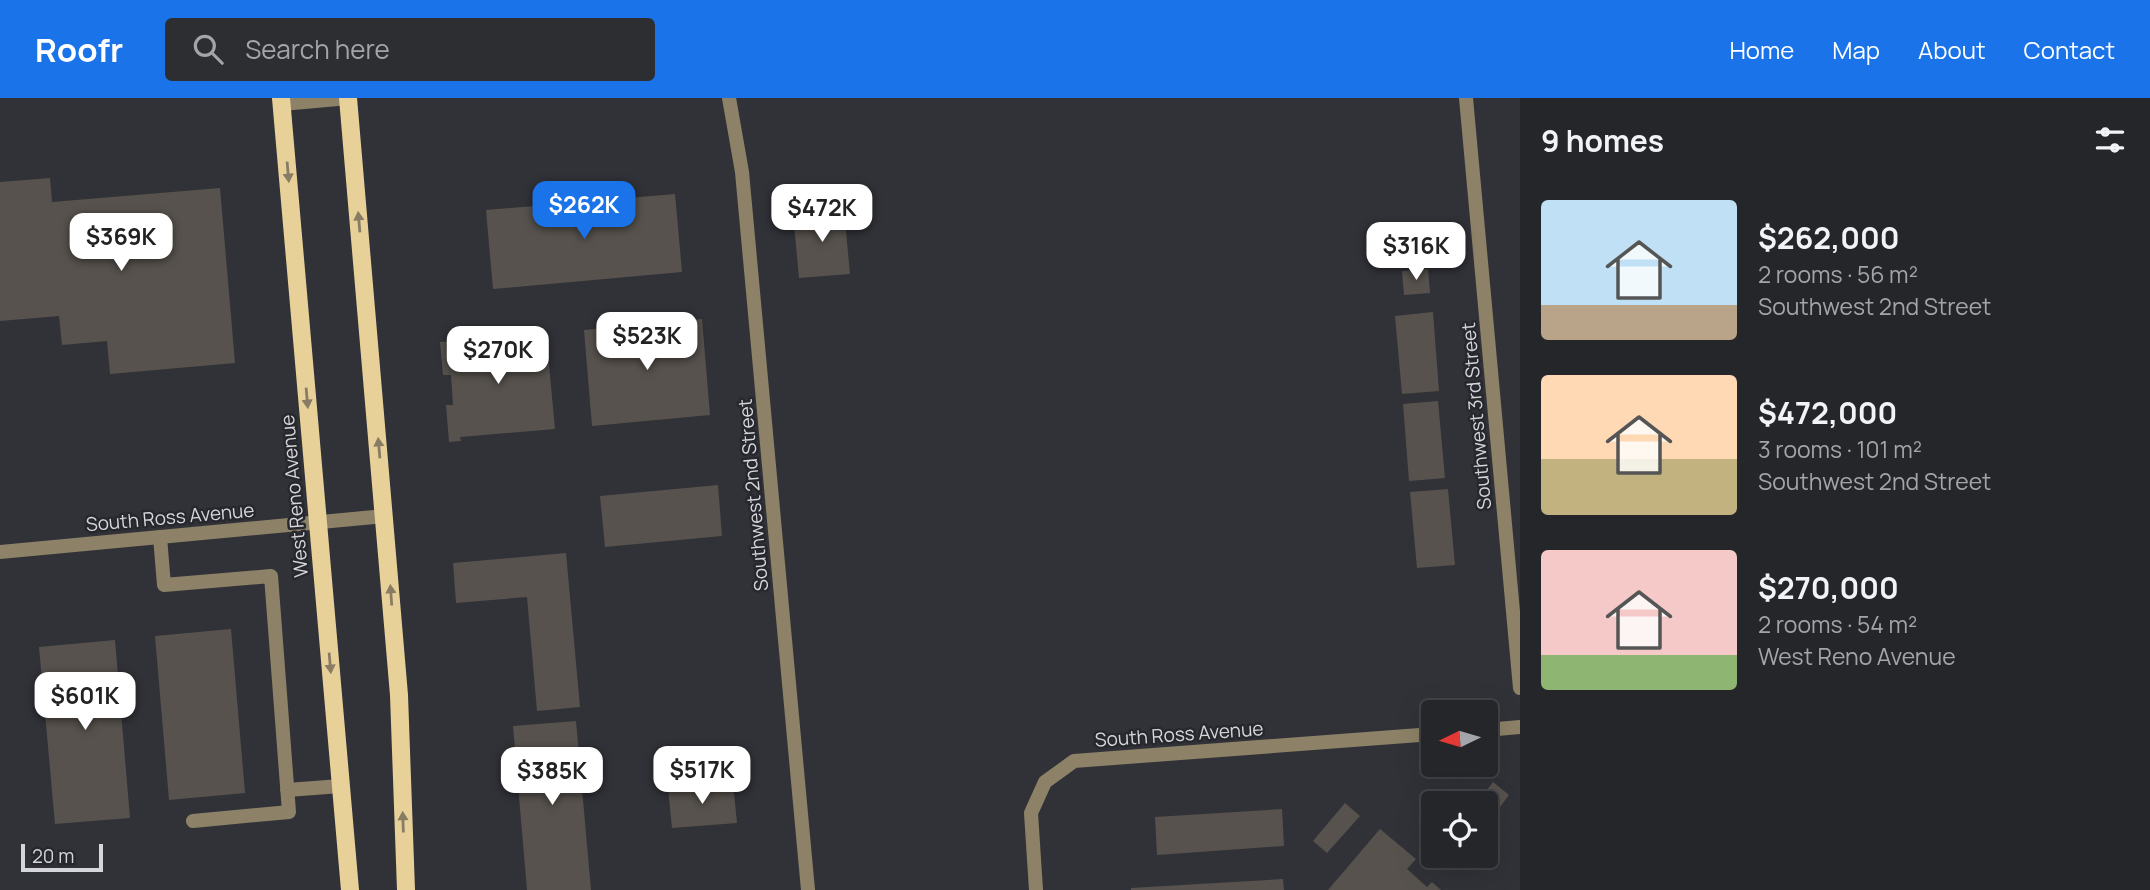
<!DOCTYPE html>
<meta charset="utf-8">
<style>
:root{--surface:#25262a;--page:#2d2e32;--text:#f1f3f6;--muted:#a3a5a8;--line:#424347;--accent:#1a73e8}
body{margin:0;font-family:Manrope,sans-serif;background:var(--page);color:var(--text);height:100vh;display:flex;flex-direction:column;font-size:26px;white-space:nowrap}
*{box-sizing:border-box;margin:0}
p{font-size:23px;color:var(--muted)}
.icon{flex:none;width:38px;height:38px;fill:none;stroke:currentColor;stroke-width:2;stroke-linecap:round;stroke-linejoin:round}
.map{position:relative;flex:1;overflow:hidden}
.details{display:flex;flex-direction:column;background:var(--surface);width:630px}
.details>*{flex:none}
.needle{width:46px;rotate:265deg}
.fabs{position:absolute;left:1421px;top:602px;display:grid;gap:14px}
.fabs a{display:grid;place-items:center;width:77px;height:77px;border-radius:7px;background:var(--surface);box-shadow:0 7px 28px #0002,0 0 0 2px var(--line);font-size:35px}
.scale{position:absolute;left:21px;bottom:18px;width:82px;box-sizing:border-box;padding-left:7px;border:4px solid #d6d6da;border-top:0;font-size:19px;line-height:24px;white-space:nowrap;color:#d6d6da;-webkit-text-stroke:5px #27282e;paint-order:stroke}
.price{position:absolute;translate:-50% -60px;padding:0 16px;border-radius:14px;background:#fff;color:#222;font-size:23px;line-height:46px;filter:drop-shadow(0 2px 4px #0008)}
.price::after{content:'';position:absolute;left:50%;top:42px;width:21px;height:16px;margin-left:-10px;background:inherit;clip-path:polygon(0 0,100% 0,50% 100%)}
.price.selected{background:var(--accent);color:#fff}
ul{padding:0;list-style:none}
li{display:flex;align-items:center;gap:21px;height:175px;padding:0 21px}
li span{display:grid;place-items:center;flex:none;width:196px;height:140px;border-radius:7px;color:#555}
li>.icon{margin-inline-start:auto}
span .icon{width:84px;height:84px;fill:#fffc;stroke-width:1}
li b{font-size:30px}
h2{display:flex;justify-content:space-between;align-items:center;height:84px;padding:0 21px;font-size:30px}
header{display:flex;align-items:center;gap:42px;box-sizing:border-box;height:98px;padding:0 35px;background:var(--accent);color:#fff}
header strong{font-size:33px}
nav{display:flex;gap:38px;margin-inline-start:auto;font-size:24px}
.search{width:490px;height:63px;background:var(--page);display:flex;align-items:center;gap:18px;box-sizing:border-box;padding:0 24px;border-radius:7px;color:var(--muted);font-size:26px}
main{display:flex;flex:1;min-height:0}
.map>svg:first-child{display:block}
.building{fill:#57524d}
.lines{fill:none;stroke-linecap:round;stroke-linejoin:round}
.service{stroke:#8d8267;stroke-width:14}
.minor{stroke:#8d8267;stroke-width:14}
.primary{stroke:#e8d199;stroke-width:18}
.oneway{fill:#887c64}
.labels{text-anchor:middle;stroke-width:5;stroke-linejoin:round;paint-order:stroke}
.street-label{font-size:19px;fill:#d6d6da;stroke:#27282e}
</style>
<header>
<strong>Roofr</strong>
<div class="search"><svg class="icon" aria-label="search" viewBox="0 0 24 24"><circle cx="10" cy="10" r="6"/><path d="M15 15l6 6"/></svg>Search here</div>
<nav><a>Home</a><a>Map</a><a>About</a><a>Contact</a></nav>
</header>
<main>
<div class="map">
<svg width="1520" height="792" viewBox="0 0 1520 792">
<rect width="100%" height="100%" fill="#313238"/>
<path class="building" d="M50,80l2,24 168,-14 15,175 -125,11 -3,-33 -45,4 -3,-29 -59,5v-139z
M675,96l7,78 -189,17 -7,-79z
M844,112l6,64 -51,4 -6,-64z
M1428,171l2,24 -26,2 -2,-24z
M1433,214l6,79 -37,3 -7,-78z
M702,221l8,96 -118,11 -8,-96z
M546,235l9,96 -95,8 1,4 -12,1 -3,-37h7l-2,-30h-8l-3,-33z
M1438,303l7,77 -36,3 -6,-77z
M718,387l4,51 -117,11 -5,-51z
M1448,391l7,76 -38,3 -7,-76z
M566,455l14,154 -43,4 -10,-114 -71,6 -3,-40z
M231,531l14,164 -76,7 -14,-164z
M115,542l15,178 -75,6 -16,-177z
M576,623l15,169h-64l-14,-164z
M1493,684l16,13 -15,20 -8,-6v-6h-9z
M733,685l4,40 -65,5 -4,-40z
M1345,705l15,13 -33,37 -14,-12z
M1282,711l2,37 -127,9 -2,-38z
M1380,731l36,30 -9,10 20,18 5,-5 9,8h-113z
M1283,781l1,11h-153v-2z"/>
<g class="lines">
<path class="service" d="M160,439l4,48 107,-9 18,236 -96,9
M287,692l54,-4"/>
<path class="minor" d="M729,0l13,74 66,718
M1466,0l54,590
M282,6l67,-6
M0,454l385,-36
M1486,632l34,-3
M1036,792l-5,-77 14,-31 29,-21 359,-27"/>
<path class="primary" d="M281,0l69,792
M348,0l51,597 7,195"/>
</g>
<defs><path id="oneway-solid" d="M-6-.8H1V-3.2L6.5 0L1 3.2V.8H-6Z" transform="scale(1.75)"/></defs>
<g class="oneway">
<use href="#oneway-solid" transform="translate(288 74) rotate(85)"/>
<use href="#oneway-solid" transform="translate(359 124) rotate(-95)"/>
<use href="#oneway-solid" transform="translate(307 300) rotate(85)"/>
<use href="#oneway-solid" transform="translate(379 350) rotate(-95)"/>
<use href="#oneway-solid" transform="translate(391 497) rotate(-94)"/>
<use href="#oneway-solid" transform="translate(330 565) rotate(85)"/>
<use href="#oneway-solid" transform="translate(403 724) rotate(-92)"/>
</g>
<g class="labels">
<g class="street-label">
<text transform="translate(1476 318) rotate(-95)" y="7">Southwest 3rd Street</text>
<text transform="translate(753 397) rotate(-95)" y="7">Southwest 2nd Street</text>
<text transform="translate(294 398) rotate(-95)" y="7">West Reno Avenue</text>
<text transform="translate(170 419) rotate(-5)" y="7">South Ross Avenue</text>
<text transform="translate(1179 636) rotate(-4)" y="7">South Ross Avenue</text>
</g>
</g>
</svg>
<div class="fabs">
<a><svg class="needle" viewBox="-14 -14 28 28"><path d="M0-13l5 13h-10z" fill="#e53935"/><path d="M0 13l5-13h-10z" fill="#a3a5a8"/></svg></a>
<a><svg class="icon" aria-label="locate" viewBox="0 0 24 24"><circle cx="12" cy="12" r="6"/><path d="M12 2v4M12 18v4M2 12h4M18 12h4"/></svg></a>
</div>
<div class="scale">20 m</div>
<b class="price selected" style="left:584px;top:143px">$262K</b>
<b class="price" style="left:822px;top:146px">$472K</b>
<b class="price" style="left:121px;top:175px">$369K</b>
<b class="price" style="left:1416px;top:184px">$316K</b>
<b class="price" style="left:647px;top:274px">$523K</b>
<b class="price" style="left:498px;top:288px">$270K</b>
<b class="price" style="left:85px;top:634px">$601K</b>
<b class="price" style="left:702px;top:708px">$517K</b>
<b class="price" style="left:552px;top:709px">$385K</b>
</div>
<section class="details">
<h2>9 homes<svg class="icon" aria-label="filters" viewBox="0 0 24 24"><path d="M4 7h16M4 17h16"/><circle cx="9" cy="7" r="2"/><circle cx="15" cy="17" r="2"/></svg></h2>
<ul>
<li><span style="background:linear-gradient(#bfe0f5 75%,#b9a48a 0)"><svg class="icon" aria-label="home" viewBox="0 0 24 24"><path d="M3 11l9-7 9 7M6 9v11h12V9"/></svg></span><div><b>$262,000</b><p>2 rooms · 56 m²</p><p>Southwest 2nd Street</p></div></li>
<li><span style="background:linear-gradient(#ffd9b3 60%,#c2b280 0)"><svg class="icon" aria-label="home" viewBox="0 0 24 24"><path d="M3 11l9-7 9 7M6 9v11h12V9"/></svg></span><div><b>$472,000</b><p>3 rooms · 101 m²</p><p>Southwest 2nd Street</p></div></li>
<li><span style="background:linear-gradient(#f6c9c9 75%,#8fb573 0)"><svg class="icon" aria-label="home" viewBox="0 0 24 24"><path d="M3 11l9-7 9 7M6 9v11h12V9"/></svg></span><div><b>$270,000</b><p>2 rooms · 54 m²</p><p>West Reno Avenue</p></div></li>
</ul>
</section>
</main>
